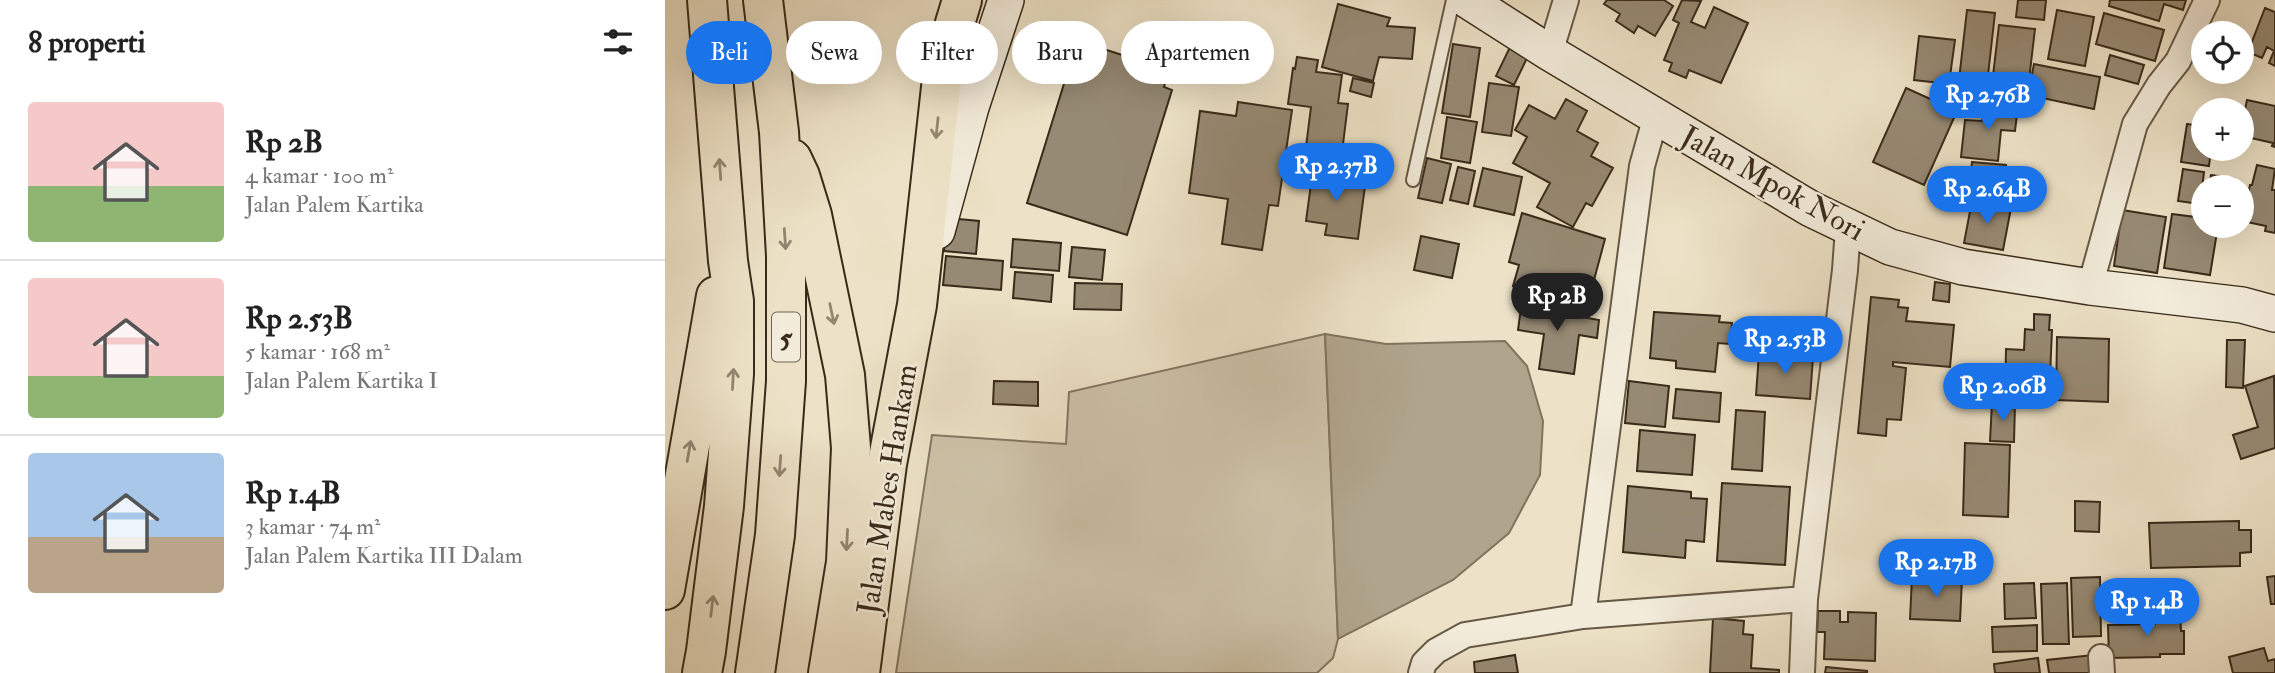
<!DOCTYPE html>
<html lang="id">
<meta charset="utf-8">
<style>
:root{--surface:#fff;--page:#f2f2f2;--text:#222;--muted:#767676;--line:#e0e0e0;--accent:#1a73e8}
body{margin:0;font-family:"IM FELL Double Pica",serif;background:var(--page);color:var(--text);height:100vh;display:flex;flex-direction:column;font-size:26px;white-space:nowrap}
*{box-sizing:border-box;margin:0}
p{font-size:23px;color:var(--muted)}
.icon{flex:none;width:38px;height:38px;fill:none;stroke:currentColor;stroke-width:2;stroke-linecap:round;stroke-linejoin:round}
.map{position:relative;flex:1;overflow:hidden}
.details{display:flex;flex-direction:column;background:var(--surface);width:665px}
.details>*{flex:none}
.hud{position:absolute;left:21px;top:21px;width:665px;height:63px;display:flex;gap:14px}
.fabs{position:absolute;left:1526px;top:21px;display:grid;gap:14px}
.fabs a{display:grid;place-items:center;width:63px;height:63px;border-radius:50%;background:var(--surface);box-shadow:0 7px 28px #0002;font-size:35px}
.price{position:absolute;translate:-50% -60px;padding:0 16px;border-radius:24px;background:var(--accent);color:#fff;font-size:23px;line-height:46px;filter:drop-shadow(0 2px 4px #0008)}
.price::after{content:'';position:absolute;left:50%;top:42px;width:21px;height:16px;margin-left:-10px;background:inherit;clip-path:polygon(0 0,100% 0,50% 100%)}
.price.current{background:#222;color:#fff}
ul{padding:0;list-style:none}
li{display:flex;align-items:center;gap:21px;height:175px;padding:0 28px}
li+li{border-top:2px solid var(--line)}
li span{display:grid;place-items:center;flex:none;width:196px;height:140px;border-radius:7px;color:#555}
li>.icon{margin-inline-start:auto}
span .icon{width:84px;height:84px;fill:#fffc;stroke-width:1}
li b{font-size:30px}
h2{display:flex;justify-content:space-between;align-items:center;height:84px;padding:0 28px;font-size:30px}
.tag{padding:0 24px;border-radius:32px;background:var(--surface);box-shadow:0 7px 28px #0002;font-size:24px;line-height:63px}
.tag.current{background:var(--accent);color:#fff}
main{display:flex;flex:1;min-height:0}
.map>svg:first-child{display:block}
.green{fill:#cec3aa;stroke:#847762;stroke-width:2}
.water{fill:#b0a48c;stroke:#80745e;stroke-width:2}
.building{fill:#978a74;stroke:#392b1a;stroke-width:2}
.lines{fill:none;stroke-linecap:round;stroke-linejoin:round}
.lane-casing{stroke:#665945;stroke-width:16}
.street-casing{stroke:#665945;stroke-width:28}
.secondary-casing{stroke:#392b1a;stroke-width:38}
.primary-casing{stroke:#392b1a;stroke-width:42}
.highway-casing{stroke:#392b1a;stroke-width:42}
.lane{stroke:#f3ecdb;stroke-width:12}
.street{stroke:#f3ecdb;stroke-width:24}
.secondary{stroke:#f3ecdb;stroke-width:35}
.primary{stroke:#ede2c7;stroke-width:38}
.highway{stroke:#ede2c7;stroke-width:38}
.oneway{stroke:#938670}
.labels{text-anchor:middle;stroke-width:5;stroke-linejoin:round;paint-order:stroke}
.shield{fill:#f3ecdb;stroke:#716554;stroke-width:2}
.shield-label{font-size:28px;font-weight:bold;fill:#392b1a}
.street-label{font-size:30px;fill:#392b1a;stroke:#f3ecdb}
</style>
<main>
<section class="details">
<h2>8 properti<svg class="icon" aria-label="filters" viewBox="0 0 24 24"><path d="M4 7h16M4 17h16"/><circle cx="9" cy="7" r="2"/><circle cx="15" cy="17" r="2"/></svg></h2>
<ul>
<li><span style="background:linear-gradient(#f6c9c9 60%,#8fb573 0)"><svg class="icon" aria-label="home" viewBox="0 0 24 24"><path d="M3 11l9-7 9 7M6 9v11h12V9"/></svg></span><div><b>Rp 2B</b><p>4 kamar · 100 m²</p><p>Jalan Palem Kartika</p></div></li>
<li><span style="background:linear-gradient(#f6c9c9 70%,#8fb573 0)"><svg class="icon" aria-label="home" viewBox="0 0 24 24"><path d="M3 11l9-7 9 7M6 9v11h12V9"/></svg></span><div><b>Rp 2.53B</b><p>5 kamar · 168 m²</p><p>Jalan Palem Kartika I</p></div></li>
<li><span style="background:linear-gradient(#a9c7e8 60%,#b9a48a 0)"><svg class="icon" aria-label="home" viewBox="0 0 24 24"><path d="M3 11l9-7 9 7M6 9v11h12V9"/></svg></span><div><b>Rp 1.4B</b><p>3 kamar · 74 m²</p><p>Jalan Palem Kartika III Dalam</p></div></li>
</ul>
</section>
<div class="map">
<svg width="1610" height="673" viewBox="0 0 1610 673">
<rect width="100%" height="100%" fill="#ede2c7"/>
<filter id="stains"><feTurbulence type="fractalNoise" baseFrequency=".00286" numOctaves="4"/><feColorMatrix values="0 0 0 0 .2 0 0 0 0 .09 0 0 0 0 .02 0 0 0 .5 -.17"/></filter>
<radialGradient id="worn" r=".72"><stop offset=".6" stop-color="#630" stop-opacity="0"/><stop offset="1" stop-color="#630" stop-opacity=".3"/></radialGradient>
<path class="green" d="M660,334l13,305 -5,19 -16,15h-421l36,-238 134,9 3,-52z"/>
<path class="water" d="M660,334l61,10 119,-3 22,25 16,55 -3,54 -31,58 -56,47 -115,59z"/>
<path class="building" d="M942,0h57l9,6 -18,30 -17,-10 -4,7 -18,-12 4,-7 -16,-10z
M1017,0l19,1 -10,21 14,6 9,-21 34,16 -27,60 -32,-13 -3,8 -17,-7 3,-8 -8,-3 15,-37 -6,-3z
M1353,0h28l-2,20 -28,-3z
M1445,0h76l-3,10 -19,-6 -5,17 -50,-15z
M673,4l52,14 -3,8 28,2 -3,31 -33,-2 -6,24 -51,-14z
M1600,8l10,4v54l-6,-3 5,-12 -7,-4 -5,11 -14,-6z
M1302,10l28,3 -8,71 -28,-4z
M1392,10l37,7 -9,49 -37,-7z
M1439,13l60,17 -9,31 -59,-17z
M1334,25l36,4 -7,59 -36,-4z
M1254,36l36,4 -6,44 -35,-4z
M788,44l27,4 -10,69 -28,-4z
M426,45l78,25 -5,17 8,3 -45,145 -100,-32 45,-145 13,4z
M845,47l18,9 -14,29 -18,-9z
M1445,55l34,10 -6,19 -33,-9z
M632,57l21,3 -2,12 26,3 -4,28 10,1 -7,56 -36,-5 6,-48 -23,-3 5,-36 2,1z
M1369,64l66,13 -6,32 -66,-14z
M688,78l21,5 -3,14 -21,-6z
M824,83l30,4 -8,49 -29,-4z
M1241,88l51,23 -33,74 -51,-23z
M901,99l21,12 -10,20 21,12 -7,13 22,12 -21,38 -6,-3 -13,24 -36,-20 13,-24 -37,-20 14,-26 -12,-7 14,-25 26,14z
M1582,100l28,6v41l-3,-1 1,-3 -31,-7v-12z
M573,102l54,8 -14,96 -9,-1 -7,45 -40,-6 6,-45 -39,-6 11,-82 36,5z
M1318,103l35,3 -3,25 -14,-1 -3,31 -37,-4 4,-37 17,1z
M782,117l30,5 -7,41 -29,-5z
M1522,124l16,2v23h8l-2,17 -28,-4z
M762,158l24,6 -9,39 -24,-5z
M1307,162l34,3 -3,34 -35,-3z
M1592,165l18,4 -3,21h3v43l-10,-2 1,-5 -24,-5 8,-36h2z
M793,167l17,4 -7,33 -18,-4z
M818,168l39,9 -8,38 -40,-9z
M648,169l40,5 -2,10 14,2 -7,53 -33,-4 2,-11 -21,-3z
M1518,169l21,3 -4,32 -22,-3z
M1546,175l23,3 -2,9h-23z
M1307,201l39,7 -8,42 -39,-7z
M1457,210l44,7 -9,56 -43,-7z
M857,213l83,26 -18,67 -74,-20 6,-21 -10,-3z
M1507,214l31,4v8h15l-8,49 -46,-7z
M283,218l31,3 -3,33 -32,-3z
M756,236l38,8 -7,34 -38,-8z
M348,239l48,4 -2,28 -48,-4z
M407,247l33,3 -3,30 -33,-3z
M281,256l57,5 -2,29 -58,-5z
M350,272l38,3 -2,27 -38,-4z
M1270,282l15,2 -1,18 -16,-2z
M410,283l47,1 -1,26 -47,-1z
M1206,297l28,3 -1,7 10,1 -2,13 48,4 -4,42 -57,-5v4l13,2 -5,52 -14,-1 -1,17 -28,-3z
M857,301l61,9 -1,7 17,3 -2,18 -18,-3 -5,39 -35,-5 5,-35 -26,-4z
M989,312l66,4 -1,6 13,1 -2,21 -12,-1 -3,29 -39,-4v-7l-26,-3z
M1369,314l16,1 -1,15h3l-3,69 -44,-2 1,-48 18,1 1,-21 9,1z
M1392,337l52,2 -1,63 -52,-2z
M1562,340h18l-2,48 -17,-1z
M1094,353l54,4 -3,42 -54,-4z
M1609,376l1,72 -34,11 -8,-24 25,-8 -13,-41z
M329,381l44,1v24l-45,-2z
M964,381l40,5 -4,41 -40,-4z
M1011,389l45,4 -2,29 -46,-4z
M1327,403l23,1 -1,38 -24,-1z
M1071,410l29,2 -3,59 -30,-2z
M975,430l55,5 -3,40 -55,-4z
M1300,443l45,2 -2,72 -45,-2z
M1057,483l68,4 -5,78 -68,-4z
M963,486l63,6v6l16,1 -3,43 -18,-2 -1,18 -62,-6z
M1410,501l25,1 -1,30 -24,-1z
M1574,521v9h12v22l-11,1v13l-89,2 -2,-45z
M1610,576v28h-4l-4,-27z
M1247,577l50,2 -2,42 -50,-2z
M1435,577l1,59 -28,1 -2,-59z
M1369,583l2,35 -31,1 -1,-35z
M1402,583l2,61h-26l-2,-60z
M1153,611h22v11h8v-10l28,1 -1,48 -51,-2 1,-27h-8z
M1515,613l1,18h3v23h-24v3l-51,1 -1,-33 47,-1v-10z
M1048,618l31,3 -1,13 10,1 -2,33 28,2v3h-69z
M1372,625v26l-44,1 -1,-25z
M1599,648l4,13 7,-2v14h-42l-4,-16z
M850,655l3,18h-43l-1,-11z
M1428,655l2,18h-46l-2,-13z
M1373,658l2,15h-45l-1,-9z
M1161,667l41,4v2h-42z"/>
<g class="lines">
<g class="lane-casing">
<path id="lane" d="M748,180l40,-180"/>
</g>
<g class="street-casing">
<path id="street" d="M885,53l16,-53
M1425,287l45,-163 24,-39 19,-24 29,-61
M918,616l222,-17
M1436,657l1,16
M756,673l3,-10 12,-12 29,-16 118,-19 59,-450 14,-50
M1137,673l3,-74 40,-329 3,-42"/>
</g>
<g class="secondary-casing">
<path id="secondary" d="M802,0l83,53 261,156 79,38 73,20 127,20 152,18 33,9
M272,231l34,-124 35,-107"/>
</g>
<g class="primary-casing">
<path id="primary" d="M195,673l27,-209 30,-159 27,-245 18,-60"/>
</g>
<g class="highway-casing">
<path id="highway" d="M127,159l8,17 12,39 33,160 6,73 -5,114 -18,111
M0,590l51,-294
M37,673l4,-22 18,-145 10,-132v-73l-6,-40 -21,-261
M90,673l20,-138 11,-154v-125l-7,-124 -16,-132"/>
</g>
<use href="#lane" class="lane"/>
<use href="#street" class="street"/>
<use href="#secondary" class="secondary"/>
<use href="#primary" class="primary"/>
<use href="#highway" class="highway"/>
</g>
<defs><path id="oneway-shaft" d="M-6 0H5M1.5-3L5.5 0L1.5 3" fill="none" stroke-width="1.6" stroke-linecap="round" stroke-linejoin="round" transform="scale(1.75)"/></defs>
<g class="oneway">
<use href="#oneway-shaft" transform="translate(272 128) rotate(96)"/>
<use href="#oneway-shaft" transform="translate(55 169) rotate(-94)"/>
<use href="#oneway-shaft" transform="translate(120 239) rotate(86)"/>
<use href="#oneway-shaft" transform="translate(167 314) rotate(78)"/>
<use href="#oneway-shaft" transform="translate(68 379) rotate(-87)"/>
<use href="#oneway-shaft" transform="translate(24 451) rotate(-80)"/>
<use href="#oneway-shaft" transform="translate(115 466) rotate(94)"/>
<use href="#oneway-shaft" transform="translate(182 540) rotate(93)"/>
<use href="#oneway-shaft" transform="translate(47 606) rotate(-83)"/>
</g>
<g class="labels">
<rect class="shield" x="107" y="312.5" width="28" height="49" rx="5"/>
<g class="shield-label">
<text x="121" y="347">5</text>
</g>
<g class="street-label">
<text transform="translate(1108 183) rotate(29)" y="10">Jalan Mpok Nori</text>
<text transform="translate(222 489) rotate(-81)" y="10">Jalan Mabes Hankam</text>
</g>
</g>
<rect width="100%" height="100%" filter="url(#stains)"/>
<rect width="100%" height="100%" fill="url(#worn)"/>
</svg>
<div class="fabs">
<a><svg class="icon" aria-label="locate" viewBox="0 0 24 24"><circle cx="12" cy="12" r="6"/><path d="M12 2v4M12 18v4M2 12h4M18 12h4"/></svg></a>
<a>+</a>
<a>−</a>
</div>
<b class="price" style="left:1323px;top:132px">Rp 2.76B</b>
<b class="price" style="left:671px;top:203px">Rp 2.37B</b>
<b class="price" style="left:1322px;top:226px">Rp 2.64B</b>
<b class="price current" style="left:892px;top:333px">Rp 2B</b>
<b class="price" style="left:1120px;top:376px">Rp 2.53B</b>
<b class="price" style="left:1338px;top:423px">Rp 2.06B</b>
<b class="price" style="left:1271px;top:599px">Rp 2.17B</b>
<b class="price" style="left:1482px;top:638px">Rp 1.4B</b>
<div class="hud">
<a class="tag current">Beli</a>
<a class="tag">Sewa</a>
<a class="tag">Filter</a>
<a class="tag">Baru</a>
<a class="tag">Apartemen</a>
</div>
</div>
</main>
